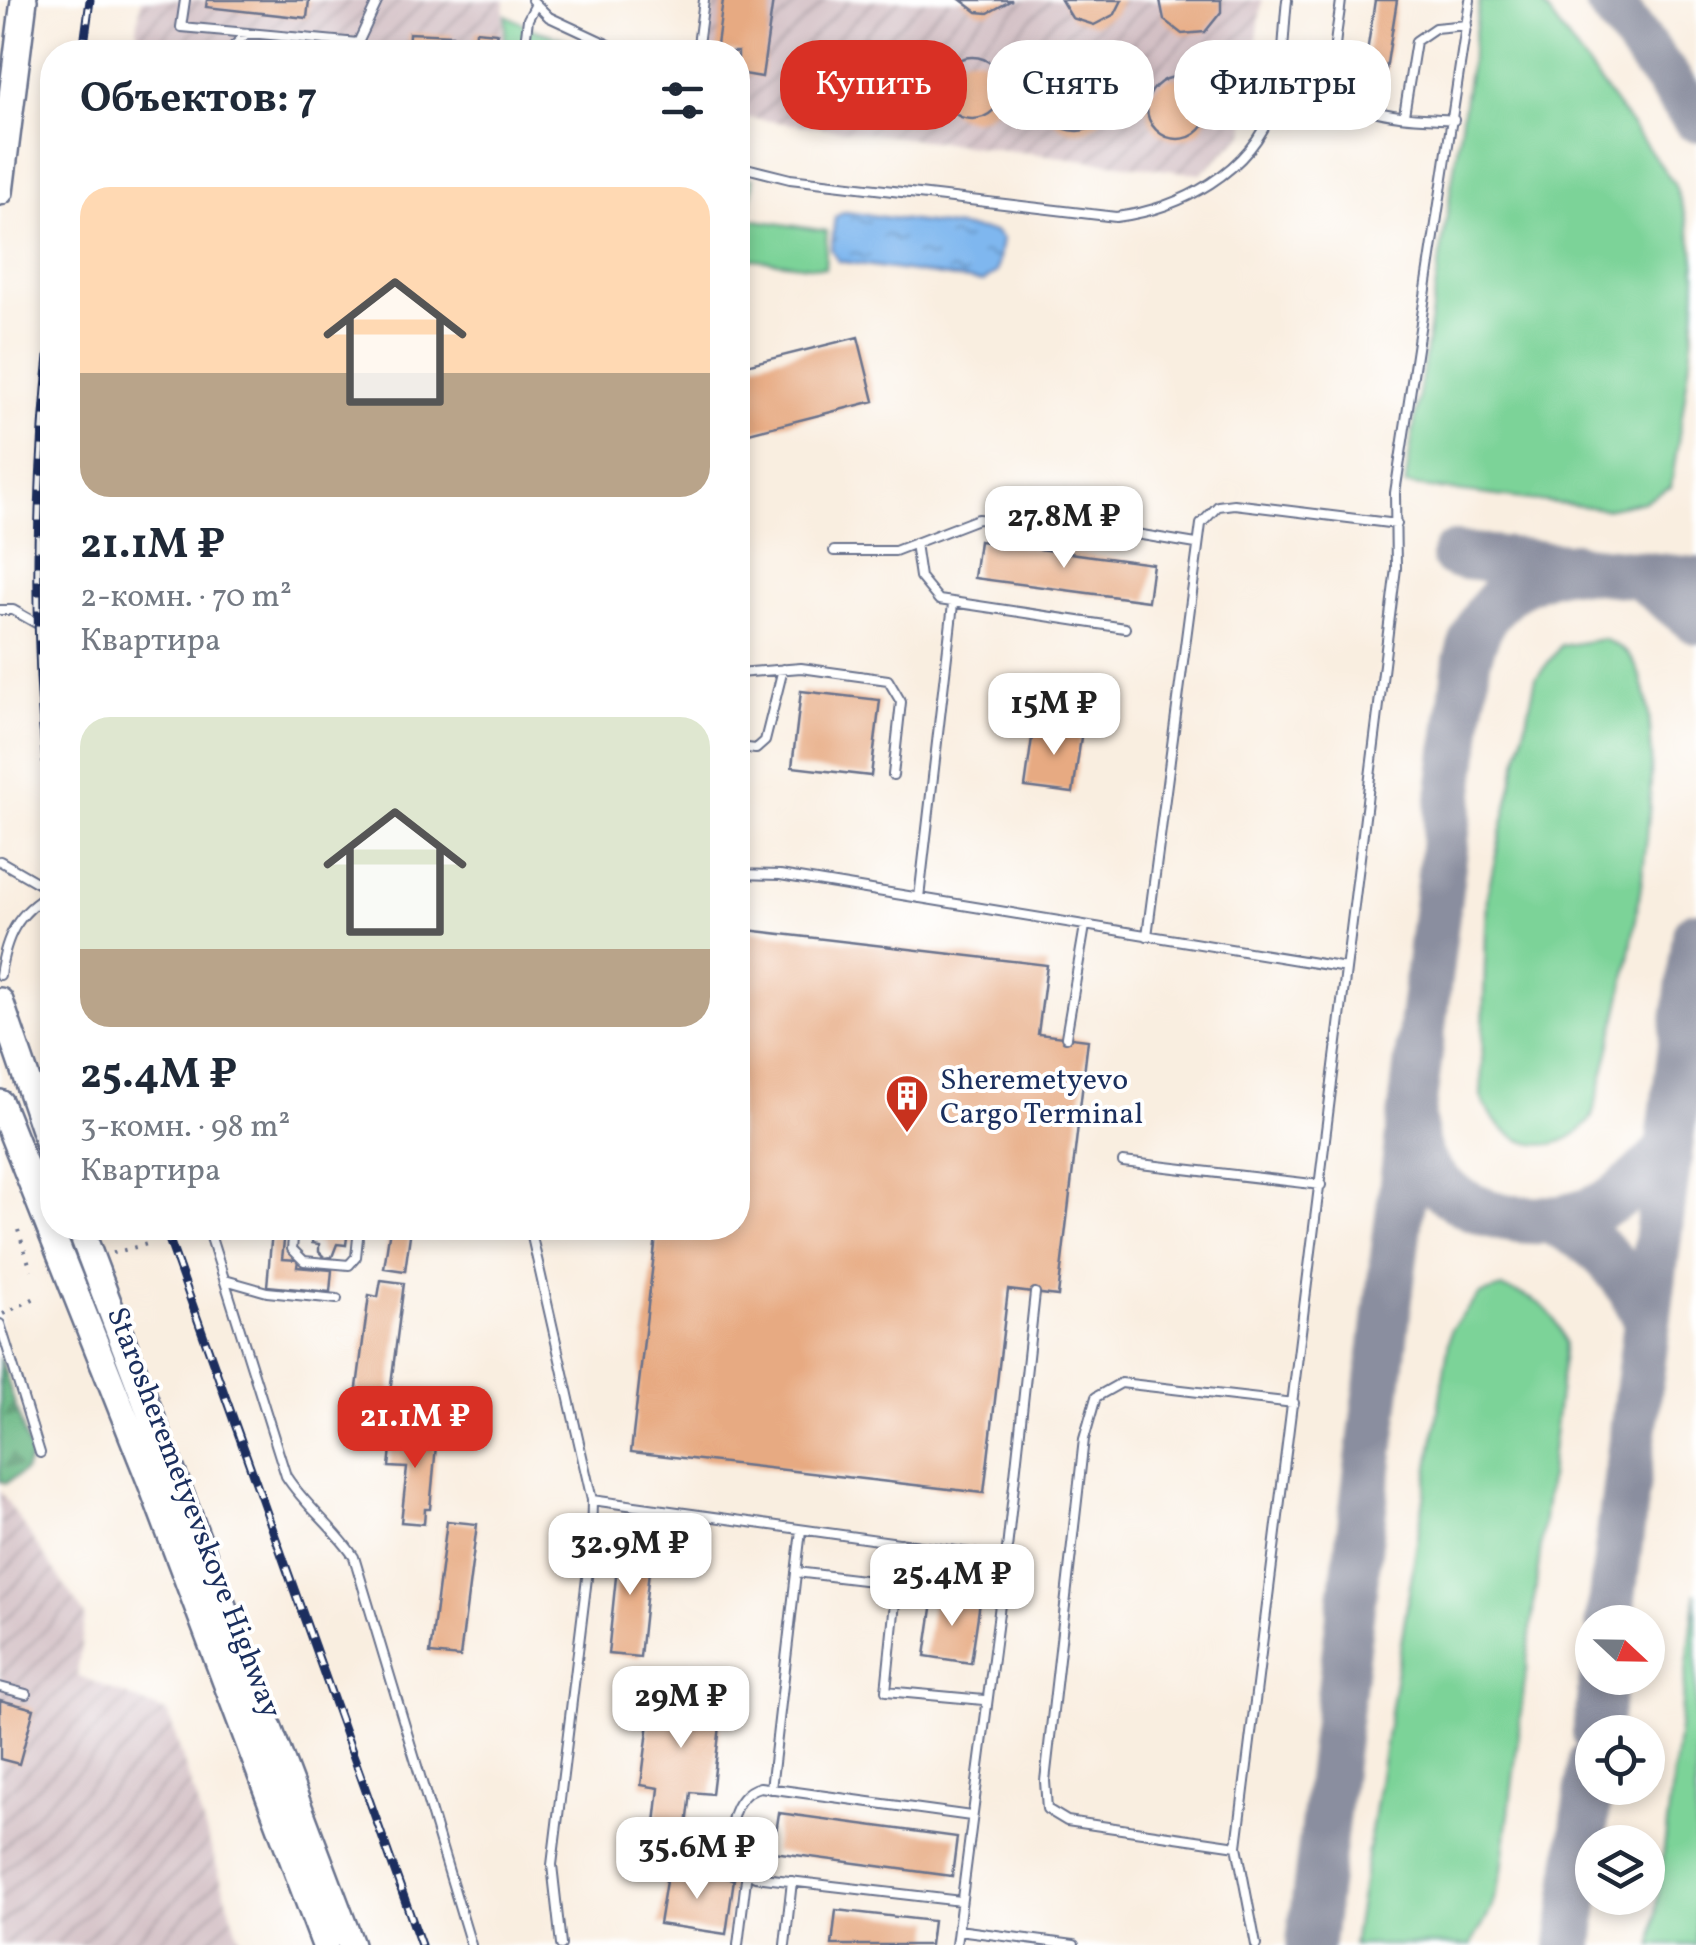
<!DOCTYPE html>
<html lang="ru">
<meta charset="utf-8">
<style>
:root{--surface:#fff;--page:#f6f6f7;--text:#1f2937;--muted:#747a83;--accent:#d93025}
body{margin:0;font-family:Vollkorn,serif;background:var(--page);color:var(--text);height:100vh;display:flex;flex-direction:column;font-size:38px;white-space:nowrap}
*{box-sizing:border-box;margin:0}
p{font-size:32px;color:var(--muted)}
.icon{flex:none;width:55px;height:55px;fill:none;stroke:currentColor;stroke-width:2;stroke-linecap:round;stroke-linejoin:round}
.map{position:relative;flex:1;overflow:hidden}
.sheet{position:absolute;left:40px;top:40px;width:710px;height:1200px;display:flex;flex-direction:column;background:var(--surface);border-radius:40px;box-shadow:0 5px 15px #0003}
.sheet>*{flex:none}
.hud{position:absolute;left:780px;top:40px;width:765px;height:90px;display:flex;gap:20px}
.needle{width:65px;rotate:112deg}
.controls{position:absolute;left:1575px;top:1605px;display:grid;gap:20px}
.controls a{display:grid;place-items:center;width:90px;height:90px;border-radius:50%;background:var(--surface);box-shadow:0 5px 15px #0003;font-size:50px}
.price{position:absolute;translate:-50% -85px;padding:0 22px;border-radius:20px;background:#fff;color:#222;font-size:32px;line-height:65px;filter:drop-shadow(0 2px 5px #0008)}
.price::after{content:'';position:absolute;left:50%;top:60px;width:30px;height:22px;margin-left:-15px;background:inherit;clip-path:polygon(0 0,100% 0,50% 100%)}
.price.current{background:var(--accent);color:#fff}
ul{padding:0;list-style:none}
li{display:grid;align-content:center;gap:20px;height:530px;padding:0 40px}
li span{display:grid;place-items:center;height:310px;border-radius:30px;color:#555}
li>.icon{margin-inline-start:auto}
span .icon{width:180px;height:180px;fill:#fffc;stroke-width:1}
li b{font-size:42px}
h2{display:flex;justify-content:space-between;align-items:center;height:120px;padding:0 40px;font-size:42px}
.chip{padding:0 35px;border-radius:40px;background:var(--surface);box-shadow:0 5px 15px #0003;font-size:35px;line-height:90px}
.chip.current{background:var(--accent);color:#fff}
.map>svg:first-child{display:block}
.industrial{fill:url(#industrial-furrows)}
.grass{fill:#7cd398;stroke:#4c817b;stroke-width:2.5}
.forest{fill:url(#forest-firs);stroke:#40726f;stroke-width:2.5}
.water{fill:url(#water-ripples);stroke:#4d73a6;stroke-width:2.5}
.lines{fill:none;stroke-linecap:round;stroke-linejoin:round}
.taxiway{stroke:#8a8e9f;stroke-width:48}
.building{fill:#e7aa82}
.lane-casing{stroke:#69728c;stroke-width:12}
.primary-casing{stroke:#69728c;stroke-width:30}
.path{stroke:#69728c;stroke-width:4;stroke-dasharray:2.5 8;stroke-linecap:butt}
.lane{stroke:#fff;stroke-width:8}
.primary{stroke:#fff;stroke-width:25}
.rail-casing{stroke:#1b2f5e;stroke-width:9}
.rail{stroke:#fff;stroke-width:5;stroke-dasharray:15;stroke-linecap:butt}
.labels{text-anchor:middle;stroke-width:8;stroke-linejoin:round;paint-order:stroke}
.poi-label{font-size:30px;fill:#1b2f5e;stroke:#fff;text-anchor:start}
.street-label{font-size:30px;fill:#1b2f5e;stroke:#fff}
</style>
<div class="map">
<svg width="1696" height="1945" viewBox="0 0 1696 1945">
<defs>
<pattern id="industrial-furrows" width="10" height="10" patternUnits="userSpaceOnUse" patternTransform="scale(2.5)"><rect width="10" height="10" fill="#d2bec3"/><path d="M-1 1l2-2M0 10L10 0M9 11l2-2" fill="none" stroke="#aa9ba2"/></pattern>
<pattern id="forest-firs" width="22" height="20" patternUnits="userSpaceOnUse" patternTransform="scale(2.5)"><rect width="22" height="20" fill="#65b580"/><path d="M5 1l3.5 6h-7zM16 11l3.5 6h-7z" fill="#52946c"/></pattern>
<pattern id="water-ripples" width="26" height="14" patternUnits="userSpaceOnUse" patternTransform="scale(2.5)"><rect width="26" height="14" fill="#7fb7ef"/><path d="M2 4q2-2 4 0t4 0M15 11q2-2 4 0t4 0" fill="none" stroke="#6795c5"/></pattern>
</defs>
<rect width="100%" height="100%" fill="#fff"/>
<filter id="ink" filterUnits="userSpaceOnUse"><feTurbulence type="fractalNoise" baseFrequency=".01" numOctaves="2"/><feDisplacementMap in="SourceGraphic" scale="20" xChannelSelector="R" yChannelSelector="G"/><feConvolveMatrix kernelMatrix="1 2 1 2 8 2 1 2 1" color-interpolation-filters="sRGB"/></filter>
<filter id="wash" filterUnits="userSpaceOnUse"><feTurbulence type="fractalNoise" baseFrequency=".0048" numOctaves="4" result="noise"/><feDisplacementMap in="SourceGraphic" scale="40" xChannelSelector="R" yChannelSelector="G"/><feGaussianBlur stdDeviation="2.25" result="paint"/><feColorMatrix in="noise" values="0 0 0 0 0 0 0 0 0 0 0 0 0 0 0 0 0 1.4 0 .05"/><feComposite in="paint" operator="in"/></filter>
<g filter="url(#wash)">
<rect width="100%" height="100%" fill="#f9eee0"/>
<path class="industrial" d="M141,0h364l-4,52h-367z
M714,0h548l-17,133 -45,41 -462,-57v-65h-30z
M0,1491l85,125 -8,59 91,38 74,232h-242z"/>
<path class="grass" d="M1480,0h59l135,183c10,28 21,59 22,90 0,70 -15,145 -25,214l-27,14 -39,8 -200,-24z
M506,15l29,15 72,22h-103z
M738,176l15,3 -4,40 78,12 -2,37 -87,-11z
M1603,639c12,6 22,9 30,22 49,81 -14,367 -42,458 -35,45 -92,27 -110,-23l6,-201 49,-217 25,-32z
M1502,1288c35,10 52,20 63,55l-63,529 -11,38 -20,35h-118l98,-616 28,-34z
M1696,1592v353h-44z"/>
<path class="forest" d="M0,1357l31,98 -6,16 -19,12 -6,-2z"/>
<path class="water" d="M845,212l150,20 7,7 -5,33 -14,10 -145,-21 -7,-12 4,-32z"/>
<g class="lines">
<path class="taxiway" d="M1608,0l88,118
M1455,555l241,26
M1639,575l57,45
M1413,1126c2,81 108,110 174,86 34,-12 55,-35 80,-60
M1546,1219c52,20 76,49 100,98
M1609,1622l87,-687
M1596,1732l7,-54
M1310,1942l157,-1281c15,-58 47,-86 107,-95
M1570,1945l22,-183"/>
</g>
<g id="blocks">
<path class="building" d="M207,0h102l-2,18 -101,-11z
M723,0h50l-11,77 -24,-4v-21h-22z
M961,0h51l-24,13 -11,-1z
M1061,0h61l-7,14 -21,11 -22,-7z
M1160,0h61v12l-16,20 -23,2 -18,-14z
M1375,0h22l-16,102 -21,-4z
M476,31l21,2 -7,19h-16z
M409,33l43,2 -1,17h-43z
M837 74a31 31 0 1 1 62 0a31 31 0 1 1-62 0Z
M941 88a31 31 0 1 1 62 0a31 31 0 1 1-62 0Z
M1046 100a31 31 0 1 1 62 0a31 31 0 1 1-62 0Z
M1147 108a31 31 0 1 1 62 0a31 31 0 1 1-62 0Z
M858,337l16,64 -129,33 -7,-31v-36z
M979,541l174,23 -5,37 -174,-23z
M801,691l79,9 -9,76 -79,-9z
M1034,724l48,6 -9,63 -48,-6z
M738,929l309,36 -9,69 50,6 -30,256 -50,-6 -24,203 -353,-41 26,-224h81z
M313,1228l35,1 -2,16 -9,-1 -5,13 -7,1 -6,-6v-8l-7,-1z
M390,1228h21l-6,43 -21,-3z
M272,1231l13,1 -3,27 16,1 -1,7 35,3 -2,22 -63,-6z
M381,1280l23,3 -15,117 -33,-5 13,-100 9,2z
M397,1390l41,4 -2,22 -41,-3z
M393,1430l44,5 -7,74h-5l-1,15 -23,-2 6,-54 -18,-1z
M447,1521l30,3 -17,133 -30,-3z
M620,1538l32,4 -12,115 -32,-3z
M934,1595l46,7 -9,61 -46,-7z
M654,1683l70,9 -12,102 -21,-2 -5,43 -32,-3 5,-44 -18,-3z
M0,1700l34,9 -15,55 -19,-5z
M779,1813l178,24 -5,39 -179,-24z
M668,1869l66,10 -8,55 -67,-10z
M836,1910l97,11 -3,24h-98z"/>
</g>
</g>
<g filter="url(#ink)">
<use href="#blocks" fill-opacity="0" stroke="#69728c" stroke-width="2.5"/>
<g class="lines">
<g class="lane-casing">
<path id="lane" d="M185,0l-4,27 177,16 20,-43
M532,0l17,17 75,35
M1341,0c-2,22 -9,48 -6,70 5,52 81,46 119,50
M228,52l19,-19
M524,52l4,-33 7,-13
M697,52l7,-52
M1404,115l12,-74 19,-13 32,-3
M738,166l52,13 326,38c64,-8 135,-45 157,-110 11,-32 10,-73 14,-107
M915,543l5,34 19,23 186,28
M834,551h61l83,-32 140,12 78,13
M0,610h13l39,22
M738,673l63,-5 87,12 13,22 -8,73
M738,747l18,2 9,-8 18,-72
M0,861l52,30
M738,874l42,1 566,93
M919,898l34,-294
M1147,936l54,-412 17,-18 16,-2 163,20
M0,975c6,-39 17,-63 52,-82
M1066,1037l19,-111
M1123,1162l198,23
M208,1228l78,248c19,30 48,51 68,81l117,388
M294,1228l-2,21 12,12 45,4 7,-8 3,-29
M530,1228l62,272 414,58 -50,387
M225,1280l42,12 70,7
M0,1324l40,129
M901,1543l-15,148 98,9
M1006,1558l29,-265
M796,1572l101,12
M0,1687l26,7
M771,1789l30,-259
M1237,1846l-170,-25 -20,-12 -2,-28 39,-342 12,-42 25,-14 173,20
M961,1901l-206,-24 -19,-16c-12,-23 -5,-67 24,-74l211,29
M958,1930l116,15
M561,1945l-9,-80 39,-320 1,-45
M738,1945l9,-74
M785,1945l7,-64
M1256,1945l-19,-99 159,-1278 -1,-75 75,-493"/>
</g>
<g class="primary-casing">
<path id="primary" d="M0,192l24,-192
M0,1001l52,152
M0,1103l152,383 173,459
M80,1228l271,717"/>
</g>
<path class="path" d="M18,1230l13,40
M175,1236l22,-3
M113,1253l38,-10
M3,1314l36,-18"/>
<use href="#lane" class="lane"/>
<use href="#primary" class="primary"/>
<g class="rail-casing">
<path id="rail" d="M83,52l7,-52
M52,326c-18,166 -20,330 0,496
M165,1228l256,717"/>
</g>
<use href="#rail" class="rail"/>
</g>
</g>
<defs>
<g id="building-pin" transform="scale(2.25)"><path d="M0 17L-7.5 6A9.5 9.5 0 1 1 7.5 6Z" fill="#c8321e" stroke="#fff"/><path d="M-4-6H4V6H1V3H-1V6H-4ZM-2.5-4.3h1.7v1.8h-1.7ZM.8-4.3h1.7v1.8H.8ZM-2.5-1h1.7V.8h-1.7ZM.8-1h1.7V.8H.8Z" fill="#fff"/></g>
</defs>
<g fill-rule="evenodd">
<use href="#building-pin" x="907" y="1096"/>
</g>
<g class="labels">
<g class="poi-label">
<text x="940" y="1089">Sheremetyevo<tspan x="940" dy="34">Cargo Terminal</tspan></text>
</g>
<g class="street-label">
<text transform="translate(195 1512) rotate(69)" y="10">Starosheremetyevskoye Highway</text>
</g>
</g>
</svg>
<div class="controls">
<a><svg class="needle" viewBox="-14 -14 28 28"><path d="M0-13l5 13h-10z" fill="#e53935"/><path d="M0 13l5-13h-10z" fill="#747a83"/></svg></a>
<a><svg class="icon" aria-label="locate" viewBox="0 0 24 24"><circle cx="12" cy="12" r="6"/><path d="M12 2v4M12 18v4M2 12h4M18 12h4"/></svg></a>
<a><svg class="icon" aria-label="layers" viewBox="0 0 24 24"><path d="M12 4l9 5-9 5-9-5zM3 14l9 5 9-5"/></svg></a>
</div>
<b class="price" style="left:1064px;top:571px">27.8M ₽</b>
<b class="price" style="left:1054px;top:758px">15M ₽</b>
<b class="price current" style="left:415px;top:1471px">21.1M ₽</b>
<b class="price" style="left:630px;top:1598px">32.9M ₽</b>
<b class="price" style="left:952px;top:1629px">25.4M ₽</b>
<b class="price" style="left:681px;top:1751px">29M ₽</b>
<b class="price" style="left:697px;top:1902px">35.6M ₽</b>
<div class="hud">
<a class="chip current">Купить</a>
<a class="chip">Снять</a>
<a class="chip">Фильтры</a>
</div>
<section class="sheet">
<h2>Объектов: 7<svg class="icon" aria-label="filters" viewBox="0 0 24 24"><path d="M4 7h16M4 17h16"/><circle cx="9" cy="7" r="2"/><circle cx="15" cy="17" r="2"/></svg></h2>
<ul>
<li><span style="background:linear-gradient(#ffd9b3 60%,#b9a48a 0)"><svg class="icon" aria-label="home" viewBox="0 0 24 24"><path d="M3 11l9-7 9 7M6 9v11h12V9"/></svg></span><div><b>21.1M ₽</b><p>2-комн. · 70 m²</p><p>Квартира</p></div></li>
<li><span style="background:linear-gradient(#dfe7d0 75%,#b9a48a 0)"><svg class="icon" aria-label="home" viewBox="0 0 24 24"><path d="M3 11l9-7 9 7M6 9v11h12V9"/></svg></span><div><b>25.4M ₽</b><p>3-комн. · 98 m²</p><p>Квартира</p></div></li>
</ul>
</section>
</div>
